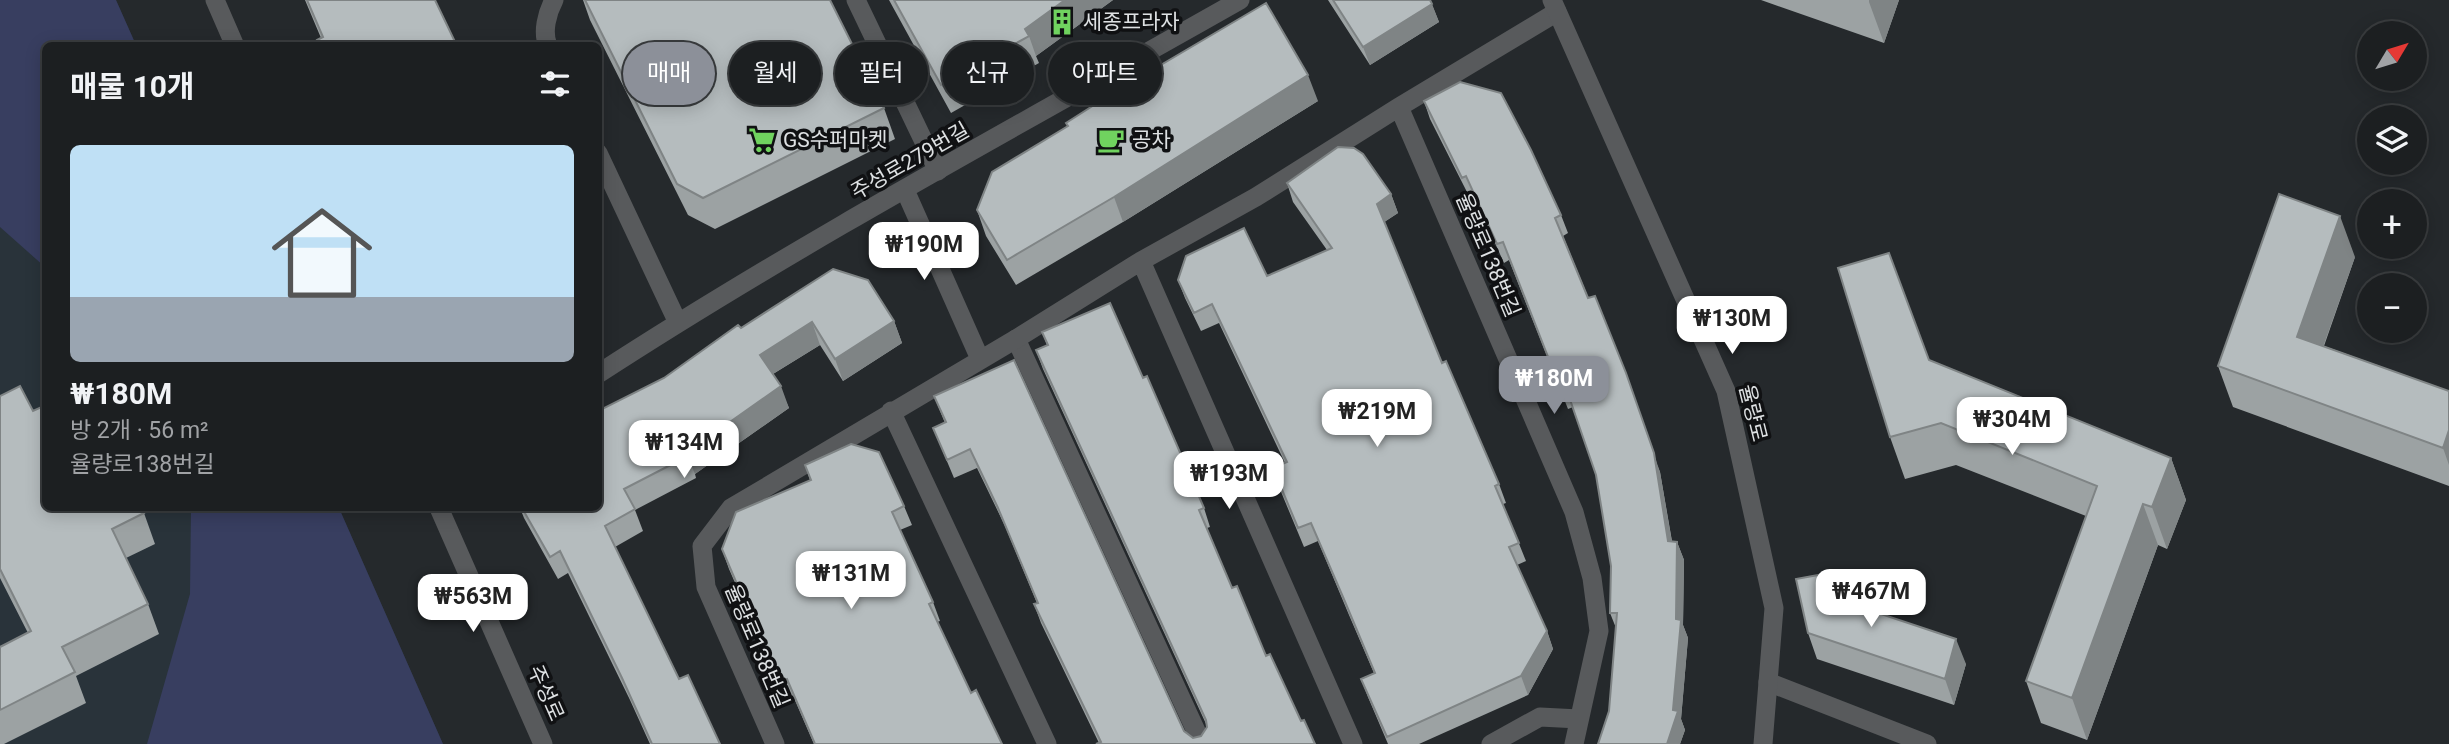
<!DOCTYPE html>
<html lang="ko">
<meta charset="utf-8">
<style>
:root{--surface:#1c1f21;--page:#292c2e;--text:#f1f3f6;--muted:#a0a2a5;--line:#3a3d3f;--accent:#8c9099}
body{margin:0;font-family:Roboto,"Noto Sans KR",sans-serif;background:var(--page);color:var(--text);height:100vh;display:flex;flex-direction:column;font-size:26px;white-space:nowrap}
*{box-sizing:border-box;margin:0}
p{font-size:23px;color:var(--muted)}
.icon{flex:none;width:38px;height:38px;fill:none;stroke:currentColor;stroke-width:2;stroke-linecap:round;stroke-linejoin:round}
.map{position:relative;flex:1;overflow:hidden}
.drawer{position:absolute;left:42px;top:42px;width:560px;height:469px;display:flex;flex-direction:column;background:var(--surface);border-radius:10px;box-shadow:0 4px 18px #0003,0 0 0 2px var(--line)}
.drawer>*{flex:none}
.banner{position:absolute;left:623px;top:42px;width:665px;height:63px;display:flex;gap:14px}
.needle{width:46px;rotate:52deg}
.controls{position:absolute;left:2357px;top:21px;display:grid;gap:14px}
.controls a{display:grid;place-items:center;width:70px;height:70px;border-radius:50%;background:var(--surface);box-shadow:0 4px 18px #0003,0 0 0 2px var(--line);font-size:35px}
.price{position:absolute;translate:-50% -60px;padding:0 16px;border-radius:14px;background:#fff;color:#222;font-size:23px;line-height:46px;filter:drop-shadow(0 2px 4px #0008)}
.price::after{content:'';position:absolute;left:50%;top:42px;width:21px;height:16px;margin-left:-10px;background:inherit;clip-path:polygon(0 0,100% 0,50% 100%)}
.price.current{background:var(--accent);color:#fff}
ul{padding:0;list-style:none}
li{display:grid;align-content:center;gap:14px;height:371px;padding:0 28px}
li span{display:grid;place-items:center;height:217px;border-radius:10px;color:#555}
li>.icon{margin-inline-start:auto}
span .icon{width:126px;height:126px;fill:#fffc;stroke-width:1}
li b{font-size:30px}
h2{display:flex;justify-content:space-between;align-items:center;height:84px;padding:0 28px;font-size:30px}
.pill{padding:0 24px;border-radius:32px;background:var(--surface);box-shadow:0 4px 18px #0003,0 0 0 2px var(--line);font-size:24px;line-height:63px}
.pill.current{background:var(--accent);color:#fff}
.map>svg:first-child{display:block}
.built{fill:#29333a}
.green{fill:#383e60}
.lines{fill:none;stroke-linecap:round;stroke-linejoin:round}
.pedestrian{stroke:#585a5c;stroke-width:19}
.minor{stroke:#585a5c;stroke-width:19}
.tertiary{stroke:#585a5c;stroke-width:19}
.wall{fill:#9ca2a3}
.shaded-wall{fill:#7f8485}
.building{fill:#b5bcbe;stroke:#7f8485;stroke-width:2}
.labels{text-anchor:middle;stroke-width:7;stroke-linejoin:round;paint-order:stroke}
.poi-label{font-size:21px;fill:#dee1e3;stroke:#101113;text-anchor:start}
.street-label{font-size:21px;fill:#dee1e3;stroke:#101113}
</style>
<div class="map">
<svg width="2449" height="744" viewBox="0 0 2449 744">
<rect width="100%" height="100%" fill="#25292c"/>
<path class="built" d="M0,0h116l20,45 -90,1v462h293l104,236h-443z"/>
<path class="green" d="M0,0h116l20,45 -90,1 -1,221 -45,-40z
M191,508h148l104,236h-296l43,-150z"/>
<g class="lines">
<path class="pedestrian" d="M856,0l82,171
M1016,339l186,405"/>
<path class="minor" d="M548,46c-6,-14 -1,-33 6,-46
M1399,107l175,405 18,66 7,53 -25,113
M598,153l80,170
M905,190l75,169
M1141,261l212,483
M598,374c208,-135 427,-252 642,-374
M891,411l156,333
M1768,682l159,62
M775,744l-69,-157 -4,-41 29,-38 285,-169 125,-78 115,-64 143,-90 158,-95
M1491,744l49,-27 39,2"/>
<path class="tertiary" d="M215,0l20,46
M1552,0l174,391 48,217 -11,136
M439,508l104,236"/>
</g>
<path class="wall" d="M305,0h130l-114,38z
M583,0h247l54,108 11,31 -180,90 -27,-14 -98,-195z
M889,0h224l-77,56 3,7 -88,50z
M1328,0h102l9,22 -69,43z
M1761,0h138l-15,43z
M1142,76l176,25 -195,121 -107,63 -30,-49 -9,-26 90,-84 -1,-3z
M1424,101l137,114 7,18 -5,3 97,236 12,69 5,1 7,18 -1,65 5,13 -7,81 4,11 -5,14h-82l11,-33 7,-83 -6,-15 1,-47 -15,-91 -23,-68 -5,2 -59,-149 -5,3 -31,-69 -4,2 -39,-77z
M1287,183l104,11 7,19 -14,9 58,141 57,121 7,19 -3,1 23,57 -9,4 30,66 6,18 -25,46 -109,49h-31l-20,-47 -7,-18 13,-6 -25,-58 -31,-74 -14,6 -25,-60 -6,-19 12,-5 -66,-140 -18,8 -16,-33 -7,-18 89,-4 60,-26 -34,-48z
M2355,257l-31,89 125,45v95l-216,-79 -15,-41z
M833,269l61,52 8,22 -59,38 -23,-36 -47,29 16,34 -94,66 1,4 -61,32 8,21 -28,16 64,132 41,65h-70l-20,-44 -62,-127 -10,6 -34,-61 -4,-10h78l66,-130z
M1042,332l101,46 61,130 6,19 -3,1 25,60 34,68 35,65 14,23 -216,-1 -58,-120 -7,-19 3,-1 -32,-77 -28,-58 -23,10 -21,-50 12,-5 -11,-27 250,335 9,7 8,-2 6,-9v-1l-164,-357 -7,-19 11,-5z
M1929,360l242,98 15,42 -19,49 -9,-4 -71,195 -46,-17 -15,-42 60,-165 -130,-51 -51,14 -15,-42z
M0,396l33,15 111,102 11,31 -29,14 22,46 11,30 -83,42 10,27 -82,41h-4v-97l28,-14 -28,-55z
M805,465l99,41 8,19 -12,5 33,72 7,19 -3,1 34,71 31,51h-188l-20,-46 -7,3 -58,-132 -7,-20 88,-69z
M1846,603l120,61 -12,41 -137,-46 -9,-26z"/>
<path class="shaded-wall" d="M1065,0h48l-77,56 -7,-20 -4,-7z
M1869,0h30l-15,43 -15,-41z
M1432,4l7,18 -69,43 -7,-18z
M1308,75l10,26 -195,121 -9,-25z
M1391,194l7,19 -15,10 -6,-19z
M2340,216l15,41 -43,121 -15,-41z
M894,321l8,22 -59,38 -8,-22z
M812,322l8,23 -52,32 -8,-22z
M1626,373l34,99 15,88 -7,-19z
M781,386l8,22 -94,66 -9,-21z
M2449,430v35l-6,-17z
M2171,458l15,42 -19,49 -15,-42z
M2143,504l15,41 -71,195 -15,-42z
M1677,542l7,18 -1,65 5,13 -7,81 4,11 -5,14h-13l6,-34z
M1547,631l6,18 -25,46 -7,-19z
M1956,639l10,25 -12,41 -9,-26z"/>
<path class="building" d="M307,0h128l22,46h-137l-3,-6 6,-3z
M585,0h245l54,108 -181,90 -26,-14z
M894,0h171l-40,29 4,7 -88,49z
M1333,0h97l2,4 -69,43z
M1266,3l42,72 -194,122 -107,63 -30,-50 15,-38 76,-46 -2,-3 75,-48 1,1z
M1460,82l41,11 30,57 30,65 -6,3 33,80 7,-2 31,77 28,80 14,88 9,1 -1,77 5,1 -8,90 5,1 -11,33h-69l11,-33 8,-98h-7l1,-47 -15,-91 -30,-87 -5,2 -58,-148 -6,2 -31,-68 -4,2 -38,-77z
M1338,147l16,1 9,6 28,40 -14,10 65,159 4,-2 53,123 -4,2 24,57 -10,4 38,84 -26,45 -134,61 -26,-58 14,-6 -32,-76 -32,-74 -13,5 -25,-60 14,-6 -75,-158 -18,9 -16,-33 8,-24 58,-28 23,48 65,-28 -45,-65z
M2279,194l61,22 -43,121 152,54v39l-6,18 -225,-82z
M1889,253l40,107 242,98 -19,49 -9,-3 -71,194 -46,-17 71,-195 -156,-63 -51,14 -52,-169z
M833,269l35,11 26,41 -59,38 -23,-37 -52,33 21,31 -95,67 2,3 -64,33 11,20 -30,17 74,153 9,-4 32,69h-68l-30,-66 -62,-127 -10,6 -28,-49h76v-97l66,-33 74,-53 3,3z
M1110,303l33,75 4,-2 57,132 -5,2 33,78 5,-2 29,70 4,-2 31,67 3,-1 11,24h-219l5,-2 -67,-138 4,-1 -40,-95 -28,-59 -23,11 -14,-32 13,-6 -12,-26 80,-36 170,371 9,7 8,-2 6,-9 -1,-7 -170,-370 12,-5 -6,-13z
M20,386l13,25 13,-6v103h95l3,5 -32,16 36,75 -86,43 13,25 -75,38v-63l31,-16 -31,-62v-173z
M851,444l28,8 25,54 -12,6 41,90 -4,2 42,89 5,-3 26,54h-187l-28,-65 -8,3 -57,-133 14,-37 75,-32 -6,-15z
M1835,572l10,30 111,37 -11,40 -137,-46 -12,-54z"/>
<defs>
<g id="building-bare" transform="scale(2.1)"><path d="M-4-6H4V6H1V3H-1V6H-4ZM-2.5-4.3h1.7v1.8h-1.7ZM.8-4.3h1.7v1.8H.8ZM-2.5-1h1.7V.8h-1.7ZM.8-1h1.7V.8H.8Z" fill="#70d35f" stroke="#101113" stroke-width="2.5" paint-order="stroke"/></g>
<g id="supermarket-bare" transform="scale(2.1)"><path d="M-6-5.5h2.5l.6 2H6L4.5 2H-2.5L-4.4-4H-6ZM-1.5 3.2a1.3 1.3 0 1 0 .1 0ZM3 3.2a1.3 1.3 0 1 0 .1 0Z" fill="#70d35f" stroke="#101113" stroke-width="2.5" paint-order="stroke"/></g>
<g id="cafe-bare" transform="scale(2.1)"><path d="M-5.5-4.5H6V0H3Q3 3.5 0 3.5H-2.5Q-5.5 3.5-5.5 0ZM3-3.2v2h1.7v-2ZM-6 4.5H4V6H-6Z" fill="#70d35f" stroke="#101113" stroke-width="2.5" paint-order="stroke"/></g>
</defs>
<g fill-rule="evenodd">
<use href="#building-bare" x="1062" y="22"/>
<use href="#supermarket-bare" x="762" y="140"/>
<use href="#cafe-bare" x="1111" y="140"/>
</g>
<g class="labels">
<g class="poi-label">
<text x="1083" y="29">세종프라자</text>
<text x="783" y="147">GS수퍼마켓</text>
<text x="1132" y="147">공차</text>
</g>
<g class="street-label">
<text transform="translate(910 161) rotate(-30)" y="7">주성로279번길</text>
<text transform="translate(1488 255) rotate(67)" y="7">율량로138번길</text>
<text transform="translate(1753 413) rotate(76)" y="7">율량로</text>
<text transform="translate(757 646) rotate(67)" y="7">율량로138번길</text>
<text transform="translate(546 693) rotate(66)" y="7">주성로</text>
</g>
</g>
</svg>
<div class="controls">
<a><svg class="needle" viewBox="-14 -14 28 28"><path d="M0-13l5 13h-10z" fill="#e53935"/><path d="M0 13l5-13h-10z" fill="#a0a2a5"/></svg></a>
<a><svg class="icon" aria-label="layers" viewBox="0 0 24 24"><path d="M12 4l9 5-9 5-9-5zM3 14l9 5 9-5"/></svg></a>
<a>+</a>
<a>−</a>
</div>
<b class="price" style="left:924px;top:282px">₩190M</b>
<b class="price" style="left:1732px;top:356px">₩130M</b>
<b class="price current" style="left:1554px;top:416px">₩180M</b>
<b class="price" style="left:1377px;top:449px">₩219M</b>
<b class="price" style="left:2012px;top:457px">₩304M</b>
<b class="price" style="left:684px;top:480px">₩134M</b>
<b class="price" style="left:1229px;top:511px">₩193M</b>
<b class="price" style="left:851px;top:611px">₩131M</b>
<b class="price" style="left:1871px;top:629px">₩467M</b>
<b class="price" style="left:473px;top:634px">₩563M</b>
<div class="banner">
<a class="pill current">매매</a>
<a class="pill">월세</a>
<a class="pill">필터</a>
<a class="pill">신규</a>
<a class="pill">아파트</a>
</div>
<section class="drawer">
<h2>매물 10개<svg class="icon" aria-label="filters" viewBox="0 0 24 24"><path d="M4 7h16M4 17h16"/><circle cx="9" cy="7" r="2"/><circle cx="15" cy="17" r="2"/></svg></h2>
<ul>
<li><span style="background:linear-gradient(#bfe0f5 70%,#9aa5b1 0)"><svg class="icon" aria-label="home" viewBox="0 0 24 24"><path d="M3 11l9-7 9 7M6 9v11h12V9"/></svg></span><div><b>₩180M</b><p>방 2개 · 56 m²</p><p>율량로138번길</p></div></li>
</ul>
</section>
</div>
